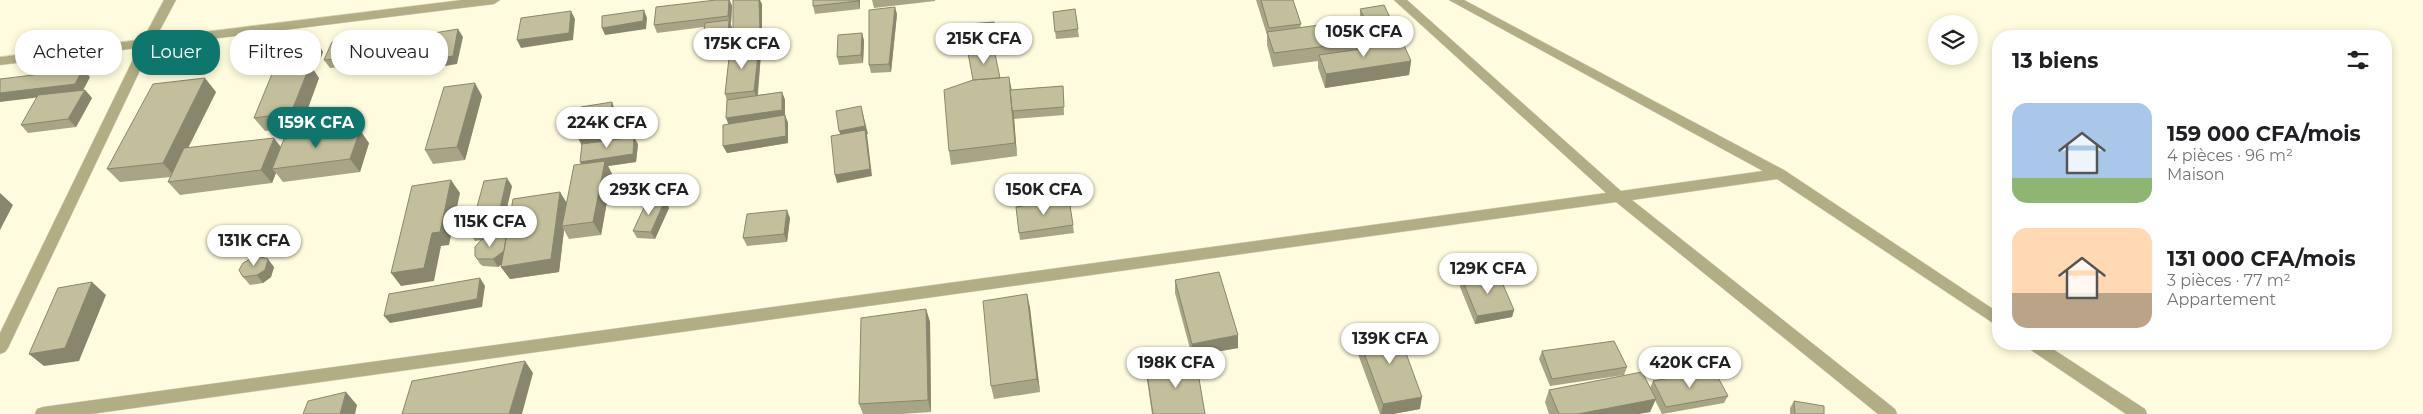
<!DOCTYPE html>
<html lang="fr">
<meta charset="utf-8">
<style>
:root{--surface:#fff;--page:#f6f6f6;--text:#202124;--muted:#757577;--accent:#0f766e}
body{margin:0;font-family:Montserrat,sans-serif;background:var(--page);color:var(--text);height:100vh;display:flex;flex-direction:column;font-size:19px;white-space:nowrap}
*{box-sizing:border-box;margin:0}
p{font-size:16px;color:var(--muted)}
.icon{flex:none;width:28px;height:28px;fill:none;stroke:currentColor;stroke-width:2;stroke-linecap:round;stroke-linejoin:round}
.map{position:relative;flex:1;overflow:hidden}
.details{position:absolute;left:1992px;top:30px;width:400px;height:320px;display:flex;flex-direction:column;background:var(--surface);border-radius:20px;box-shadow:0 2px 8px #0003}
.details>*{flex:none}
.top-card{position:absolute;left:15px;top:30px;width:475px;height:45px;display:flex;gap:10px}
.fabs{position:absolute;left:1928px;top:15px;display:grid;gap:10px}
.fabs a{display:grid;place-items:center;width:50px;height:50px;border-radius:50%;background:var(--surface);box-shadow:0 2px 8px #0003;font-size:25px}
.price{position:absolute;translate:-50% -42px;padding:0 11px;border-radius:18px;background:#fff;color:#222;font-size:16px;line-height:32px;filter:drop-shadow(0 1px 2px #0008)}
.price::after{content:'';position:absolute;left:50%;top:30px;width:15px;height:11px;margin-left:-8px;background:inherit;clip-path:polygon(0 0,100% 0,50% 100%)}
.price.active{background:var(--accent);color:#fff}
ul{padding:0;list-style:none}
li{display:flex;align-items:center;gap:15px;height:125px;padding:0 20px}
li span{display:grid;place-items:center;flex:none;width:140px;height:100px;border-radius:15px;color:#555}
li>.icon{margin-inline-start:auto}
span .icon{width:60px;height:60px;fill:#fffc;stroke-width:1}
li b{font-size:21px}
h2{display:flex;justify-content:space-between;align-items:center;height:60px;padding:0 20px;font-size:21px}
.tag{padding:0 18px;border-radius:20px;background:var(--surface);box-shadow:0 2px 8px #0003;font-size:18px;line-height:45px}
.tag.active{background:var(--accent);color:#fff}
.map>svg:first-child{display:block}
.lines{fill:none;stroke-linecap:round;stroke-linejoin:round}
.minor-casing{stroke:#d9d6bc;stroke-width:1}
.tertiary-casing{stroke:#d9d6bc;stroke-width:1}
.minor{fill:#b2ad84;fill-rule:evenodd}
.tertiary{fill:#b2ad84;fill-rule:evenodd}
.wall{fill:#a8a486}
.shaded-wall{fill:#88866d}
.building{fill:#c3bf9c;stroke:#88866d}
</style>
<div class="map">
<svg width="2423" height="414" viewBox="0 0 2423 414">
<rect width="100%" height="100%" fill="#fefbde"/>
<g class="lines">
<g class="minor-casing">
<path id="minor" d="M164,0h12l-23,43 -145,305 -3,4 -5,2v-21l141,-290z
M1394,0h13l214,191 142,-20 -314,-171h15l320,170 215,143v14l-222,-148 -145,21 263,209 2,5h-19l-262,-212 -1525,212h-56l2,-5 6,-2 1563,-214z
M2026,344h19l100,65 2,5h-21l-98,-66z"/>
</g>
<g class="tertiary-casing">
<path id="tertiary" d="M462,0h38l-6,4 -494,61v-8z"/>
</g>
<use href="#minor" class="minor"/>
<use href="#tertiary" class="tertiary"/>
</g>
<path class="wall" d="M716,0h14l2,6 -1,18 1,4 -2,21 31,5 -3,41 24,-3 3,8v15l3,8v20l-61,10 -4,-7 5,-22 -1,-23 -2,-7 5,-44 -25,2 -3,-7 2,-18 -47,6 -3,-8z
M813,0h47v9l-45,5 -2,-8z
M872,0h63v1l-61,7z
M1256,0h37l8,24 -1,4 65,13v7l46,13 -2,14 -84,13 -7,-20v-7l-45,6 -6,-22v-10z
M1075,9l4,28 -23,2 -3,-27z
M1360,9l34,27 -24,4 -10,-23z
M897,14l-6,58 -20,1 -2,-8z
M994,22l1,8v16l-24,2 -2,-8z
M862,33l2,8 -1,22 -24,2 -2,-8z
M318,44l5,8 -5,13 -7,1 8,12 -18,49 -36,4 -11,-13 22,-49 -5,-7z
M398,44l-6,17 -62,7 -6,-8z
M90,77l-7,13h2l7,8 -16,29 -48,6 -7,-8z
M1000,78l11,12 52,-4 1,29 -50,4 3,37 -66,9 -2,-14z
M216,92l-28,56 93,-1 88,-4 -9,29 -77,10 -7,-9 -4,10 -92,12 -12,-13 3,-5 -51,5 -13,-13z
M482,96l-17,64 -32,4 -8,-14z
M615,110l-2,30 25,4 -2,18 -28,4 4,8 -11,61 -32,4 -5,-9 -5,42 -49,7 -9,-12 1,-3 -4,3 -15,-1 -3,-2 -5,-8 6,-16 -6,1 -5,-8 42,-47 -12,51 6,1 54,-46 6,11 15,-39z
M1069,199l5,34 -54,7 -1,-7z
M665,200l4,8 -14,31 -18,-1 -4,-7z
M790,218l-3,24 -40,4 -4,-8z
M274,267l-3,10 -8,6 -13,2 -7,-8z
M1462,279l52,31 -2,7 -37,7 -15,-37z
M1175,280l63,68 -46,8 -17,-63z
M1027,294l13,98 -46,7 -3,-13z
M926,309l4,13 1,90 -30,2h-38l-4,-10z
M1357,334l63,75 -27,5h-13l-25,-68z
M1542,351l85,16 -3,8 -74,11 -11,-27z
M1146,367l59,47h-53l-5,-34z
M1653,381l75,15 -4,7 -62,11 -7,-14 -5,12 -12,2h-89l-4,-12 4,-12 101,-2z
M1794,401l30,13h-34v-6z"/>
<path class="shaded-wall" d="M729,0l3,6 -1,18 -3,-8z
M759,0h1l2,4v36l-26,4 -3,-8z
M858,0h2v9z
M895,7l2,7 -6,58 -2,-8z
M644,10l3,8 -1,11 -41,6 -3,-7z
M571,11l4,8 -2,21 -52,8 -4,-8z
M729,20l3,8 -2,22 -3,-8z
M994,22l1,8v16l-1,-8z
M1395,28l-1,8 -24,4 1,-8z
M458,29l5,8 -6,27 -31,5 -4,-8z
M862,33l2,8 -1,22 -2,-8z
M393,36l5,8 -6,17 -5,-7z
M318,44l5,8 -5,13 -5,-8z
M759,46l2,8 -4,44 -3,-7z
M1411,61l-2,14 -84,13 1,-14z
M310,65l9,13 -18,49 -10,-14z
M83,69l7,8 -8,15 -82,10v-9z
M1009,77l3,14 5,65 -2,-13z
M205,78l11,14 -42,84 -11,-13z
M475,83l7,13 -17,64 -8,-13z
M85,90l7,8 -16,29 -8,-8z
M782,92l3,8v18l-56,8 -3,-8z
M612,102l3,8 -2,31 -31,5 -4,-8z
M861,106l7,28h-1l5,42 -35,7 -2,-8 7,-36 -3,-8z
M785,115l3,8v20l-61,10 -4,-7z
M360,130l9,13 -9,29 -10,-13z
M634,137l4,7 -2,18 -28,4 4,8 -11,61 -8,-13 -9,-52 -4,-8z
M274,138l10,13 -12,18 4,4 -4,10 -11,-13z
M507,178l5,8 -12,52 -5,-8z
M451,180l9,13 -11,52 -8,1 -7,35 -33,5 -10,-13 41,-40z
M560,192l8,13 -6,21 2,4 -5,42 -49,7 -9,-12z
M0,193l13,12 -13,25z
M665,200l4,8 -14,31 -4,-7z
M787,210l3,8 -3,24 -3,-8z
M507,249l5,7 -14,11 -5,-8z
M268,259l6,8 -3,10 -8,6 -6,-8z
M480,278l5,8 -3,21 -92,16 -6,-7z
M92,282l14,13 -27,66 -35,5 -15,-12z
M1027,294l3,13 10,85 -3,-13z
M926,309l4,13 1,90 -3,-12z
M1514,310l-2,7 -37,7 2,-8z
M1238,335v13l-46,8v-12z
M525,361l8,12 -11,41h-13z
M346,392l11,13 -2,9h-15z
M1422,397l-2,12 -27,5h-12l2,-10z
M1656,399l-6,13 -12,2h-60z"/>
<path class="building" d="M716,0h13l-1,16 -74,9 2,-18z
M733,0h26l1,32 -27,4z
M813,0h45v1l-45,5z
M1261,0h32l8,24 -32,4z
M1384,5l11,23 -24,4 -11,-23z
M895,7l-6,57 -20,1v-55z
M1075,9l3,20 -23,3 -2,-20z
M644,10l-1,11 -41,7v-12z
M571,11l-2,22 -52,7 4,-22z
M729,20l-2,22 -25,3 3,-22z
M1357,20l8,21 -91,12 -7,-21z
M994,22v16l-25,2 -1,-16z
M458,29l-5,27 -31,5 6,-27z
M862,33l-1,22 -24,2 1,-22z
M393,36l-6,18 -63,6 8,-18z
M1403,43l8,18 -85,13 -7,-19z
M318,44l-5,13 -42,5 5,-13z
M759,46l-5,45 -29,3 5,-45z
M994,49l6,29 -27,2 -5,-27z
M310,65l-19,48 -37,5 20,-49z
M83,69l-8,15 -75,9v-14z
M1009,77l6,66 -66,8 -5,-61 29,-10z
M205,78l-42,85 -56,6 46,-85z
M475,83l-18,64 -32,3 19,-63z
M1063,86l1,21 -52,4 -2,-21z
M85,90l-17,29 -47,6 17,-30z
M782,92v18l-56,8 1,-18z
M612,102l-3,32 -31,4 3,-31z
M861,106l4,20 -26,5 -3,-20z
M785,115l1,21 -63,10v-21z
M360,130l-10,29 -78,10 12,-30z
M865,130l5,39 -35,6 -4,-39z
M634,137l-1,17 -53,8 2,-18z
M274,138l-13,32 -93,12 16,-34z
M605,161l-12,61 -31,4 12,-61z
M507,178l-12,52 -25,3 14,-52z
M451,180l-11,52 -8,1 -8,35 -33,5 21,-87z
M560,192l-9,67 -50,8 12,-68z
M648,199l17,1 -14,32 -18,-1z
M1069,199l4,26 -54,8 -3,-26z
M787,210l-3,24 -41,4 4,-24z
M492,236l14,2 -2,13 -11,8h-15l-3,-3v-9l6,-7z
M261,257l7,2 -3,11 -8,5 -14,2 -4,-7 4,-7 9,-5z
M1219,272l19,63 -46,9 -17,-64z
M1498,273l16,37 -37,6 -15,-37z
M480,278l-3,21 -93,17 5,-22z
M92,282l-27,66 -36,6 29,-66z
M1027,294l10,85 -46,7 -8,-85z
M926,309l2,91 -69,4 2,-86z
M1396,326l26,71 -39,7 -26,-70z
M1614,341l13,26 -75,12 -10,-28z
M525,361l-16,53h-107l10,-33z
M1196,361l9,53h-52l-7,-47z
M1714,370l14,26 -62,11 -13,-26z
M1642,372l14,27 -78,15h-19l-10,-24z
M346,392l-6,22h-37l5,-13z
M1794,401l30,5v8h-29z"/>
</svg>
<div class="fabs">
<a><svg class="icon" aria-label="layers" viewBox="0 0 24 24"><path d="M12 4l9 5-9 5-9-5zM3 14l9 5 9-5"/></svg></a>
</div>
<b class="price" style="left:1364px;top:58px">105K CFA</b>
<b class="price" style="left:984px;top:65px">215K CFA</b>
<b class="price" style="left:742px;top:70px">175K CFA</b>
<b class="price active" style="left:316px;top:149px">159K CFA</b>
<b class="price" style="left:607px;top:149px">224K CFA</b>
<b class="price" style="left:649px;top:216px">293K CFA</b>
<b class="price" style="left:1044px;top:216px">150K CFA</b>
<b class="price" style="left:490px;top:248px">115K CFA</b>
<b class="price" style="left:254px;top:267px">131K CFA</b>
<b class="price" style="left:1488px;top:295px">129K CFA</b>
<b class="price" style="left:1390px;top:365px">139K CFA</b>
<b class="price" style="left:1176px;top:389px">198K CFA</b>
<b class="price" style="left:1690px;top:389px">420K CFA</b>
<div class="top-card">
<a class="tag">Acheter</a>
<a class="tag active">Louer</a>
<a class="tag">Filtres</a>
<a class="tag">Nouveau</a>
</div>
<section class="details">
<h2>13 biens<svg class="icon" aria-label="filters" viewBox="0 0 24 24"><path d="M4 7h16M4 17h16"/><circle cx="9" cy="7" r="2"/><circle cx="15" cy="17" r="2"/></svg></h2>
<ul>
<li><span style="background:linear-gradient(#a9c7e8 75%,#8fb573 0)"><svg class="icon" aria-label="home" viewBox="0 0 24 24"><path d="M3 11l9-7 9 7M6 9v11h12V9"/></svg></span><div><b>159 000 CFA/mois</b><p>4 pièces · 96 m²</p><p>Maison</p></div></li>
<li><span style="background:linear-gradient(#ffd9b3 65%,#b9a48a 0)"><svg class="icon" aria-label="home" viewBox="0 0 24 24"><path d="M3 11l9-7 9 7M6 9v11h12V9"/></svg></span><div><b>131 000 CFA/mois</b><p>3 pièces · 77 m²</p><p>Appartement</p></div></li>
</ul>
</section>
</div>
